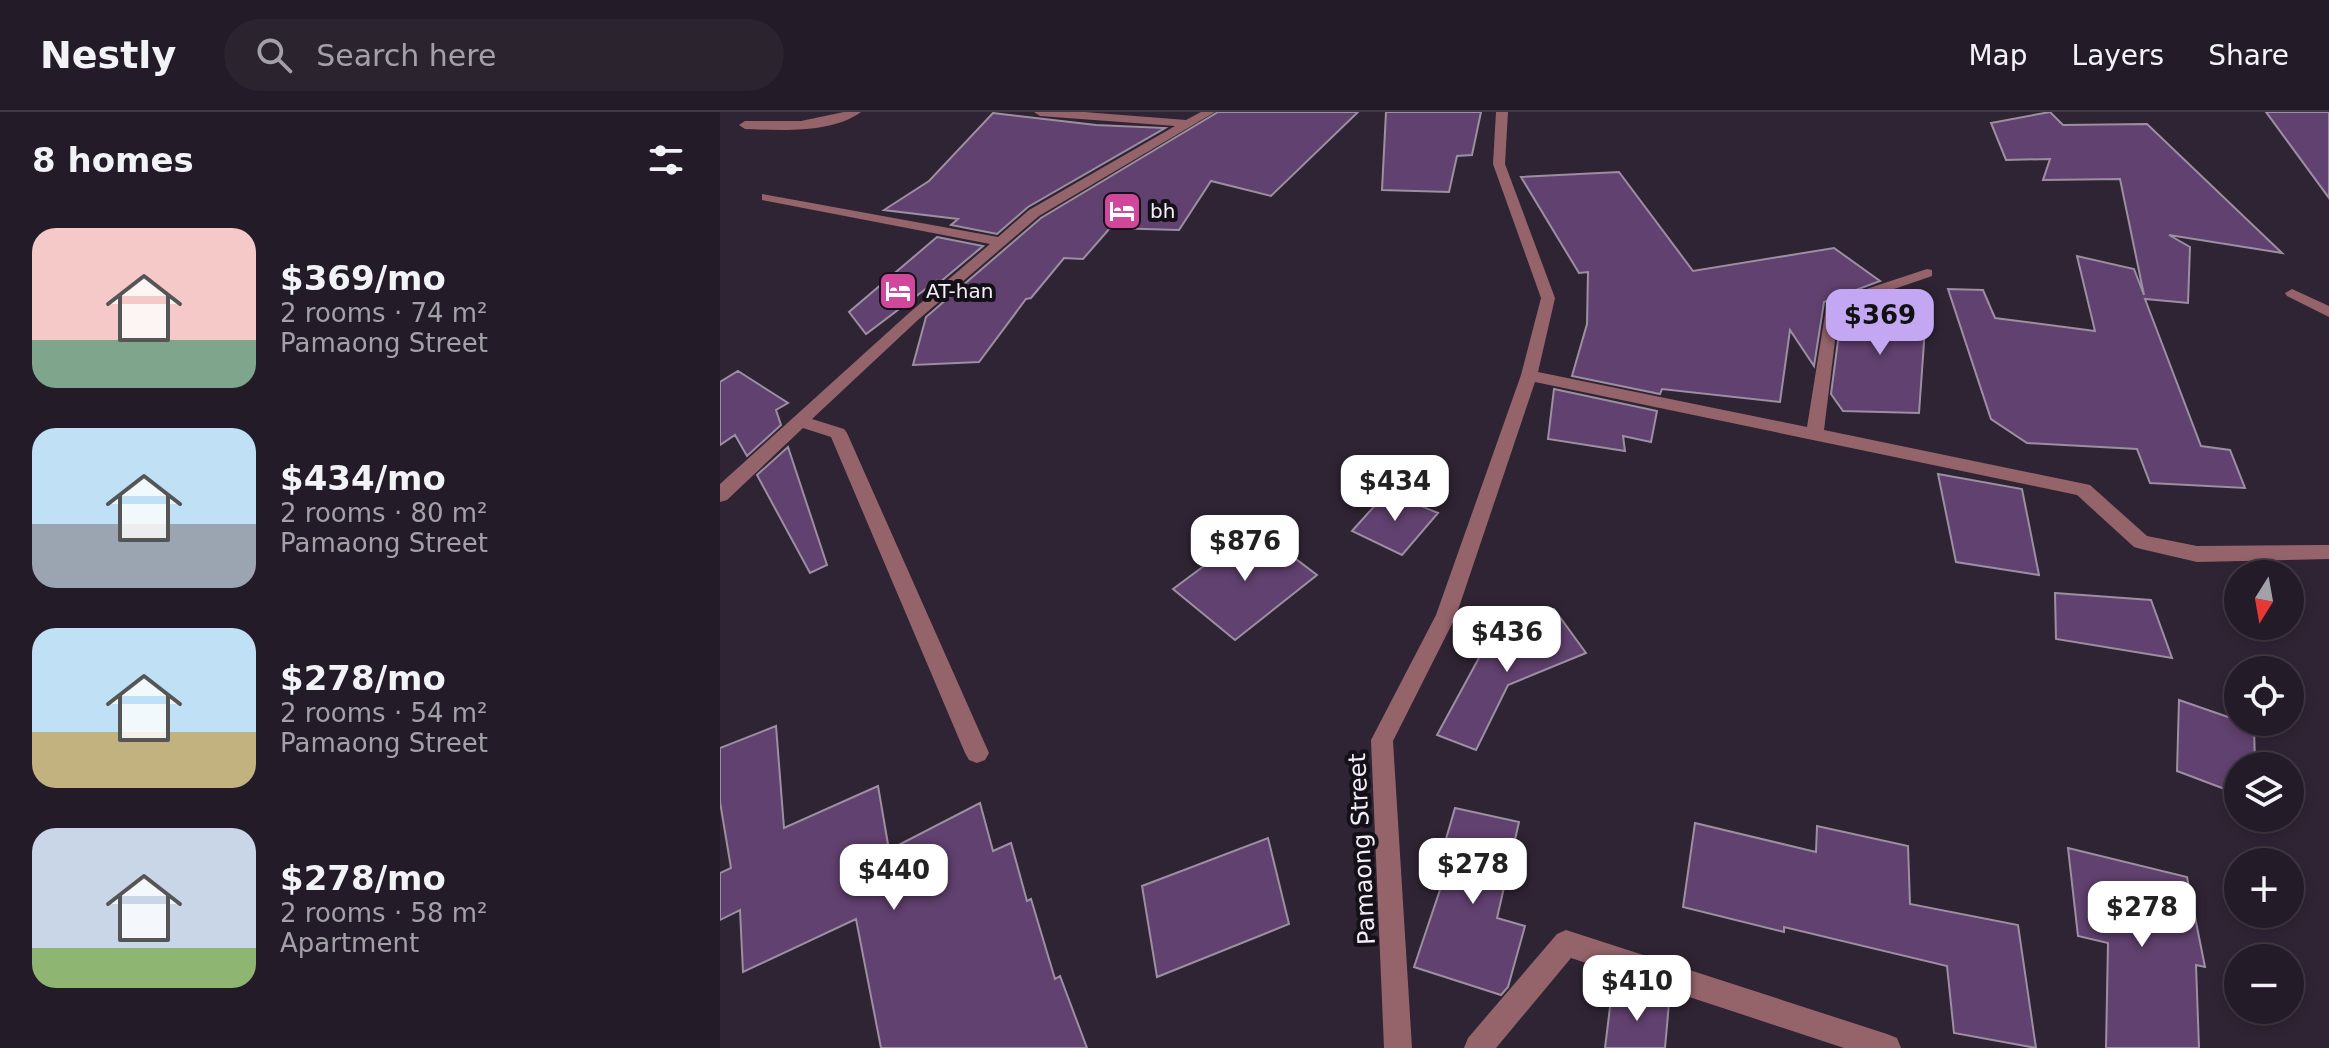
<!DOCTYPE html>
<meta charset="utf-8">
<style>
:root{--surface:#231b27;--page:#2b242f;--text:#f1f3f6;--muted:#a3a1a7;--line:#403944;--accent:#c3a7f2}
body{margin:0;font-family:"DejaVu Sans",sans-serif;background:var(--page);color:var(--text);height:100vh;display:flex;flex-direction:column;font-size:30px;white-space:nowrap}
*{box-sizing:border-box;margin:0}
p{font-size:26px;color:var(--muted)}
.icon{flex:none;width:44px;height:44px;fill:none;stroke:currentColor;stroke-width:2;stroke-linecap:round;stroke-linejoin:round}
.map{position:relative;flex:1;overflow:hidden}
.side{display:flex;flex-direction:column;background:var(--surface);width:720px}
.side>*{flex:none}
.needle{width:52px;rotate:191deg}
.tools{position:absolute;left:1504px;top:448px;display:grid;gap:16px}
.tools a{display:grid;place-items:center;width:80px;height:80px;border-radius:50%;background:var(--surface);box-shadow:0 4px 12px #0003,0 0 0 2px var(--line);font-size:40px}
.price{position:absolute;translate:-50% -68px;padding:0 18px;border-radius:16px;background:#fff;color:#222;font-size:26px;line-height:52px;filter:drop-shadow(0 2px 4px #0008)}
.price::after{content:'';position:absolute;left:50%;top:48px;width:24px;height:18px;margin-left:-12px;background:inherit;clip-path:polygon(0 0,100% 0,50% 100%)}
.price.current{background:var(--accent);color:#111}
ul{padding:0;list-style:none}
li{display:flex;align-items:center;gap:24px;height:200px;padding:0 32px}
li span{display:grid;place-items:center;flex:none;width:224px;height:160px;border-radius:24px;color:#555}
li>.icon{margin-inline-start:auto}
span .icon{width:96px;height:96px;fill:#fffc;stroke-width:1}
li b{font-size:34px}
h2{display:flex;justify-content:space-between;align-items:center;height:96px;padding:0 32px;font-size:34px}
header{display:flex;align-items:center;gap:48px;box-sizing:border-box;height:112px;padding:0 40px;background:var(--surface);border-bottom:2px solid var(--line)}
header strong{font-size:38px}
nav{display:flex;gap:44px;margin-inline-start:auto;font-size:28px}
.search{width:560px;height:72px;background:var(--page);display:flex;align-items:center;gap:20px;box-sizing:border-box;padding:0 28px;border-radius:44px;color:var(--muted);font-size:30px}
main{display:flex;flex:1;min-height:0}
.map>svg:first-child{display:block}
.building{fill:#61416f;stroke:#9b8fa1;stroke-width:2}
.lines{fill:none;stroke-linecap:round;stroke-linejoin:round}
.minor{fill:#95646b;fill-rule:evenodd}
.labels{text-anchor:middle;stroke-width:8;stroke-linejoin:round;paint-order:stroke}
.far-poi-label{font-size:20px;fill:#f4eef8;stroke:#141017;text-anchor:start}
.street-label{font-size:24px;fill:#f4eef8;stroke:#141017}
</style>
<header>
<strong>Nestly</strong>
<div class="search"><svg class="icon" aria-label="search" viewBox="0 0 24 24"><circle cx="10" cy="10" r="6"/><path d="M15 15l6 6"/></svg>Search here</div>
<nav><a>Map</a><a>Layers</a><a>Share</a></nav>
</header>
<main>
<section class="side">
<h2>8 homes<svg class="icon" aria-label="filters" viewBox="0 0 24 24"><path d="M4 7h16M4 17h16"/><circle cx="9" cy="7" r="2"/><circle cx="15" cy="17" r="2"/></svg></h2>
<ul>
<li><span style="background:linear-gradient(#f6c9c9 70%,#7fa58c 0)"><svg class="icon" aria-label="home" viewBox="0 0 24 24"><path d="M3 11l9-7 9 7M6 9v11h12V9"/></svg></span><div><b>$369/mo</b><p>2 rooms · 74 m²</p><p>Pamaong Street</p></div></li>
<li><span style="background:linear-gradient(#bfe0f5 60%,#9aa5b1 0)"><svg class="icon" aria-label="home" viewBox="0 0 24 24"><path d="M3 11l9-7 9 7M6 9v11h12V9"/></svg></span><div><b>$434/mo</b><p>2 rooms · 80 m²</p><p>Pamaong Street</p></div></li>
<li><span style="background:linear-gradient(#bfe0f5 65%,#c2b280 0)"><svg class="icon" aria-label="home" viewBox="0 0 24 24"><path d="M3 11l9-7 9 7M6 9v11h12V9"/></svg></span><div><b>$278/mo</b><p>2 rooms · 54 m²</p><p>Pamaong Street</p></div></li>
<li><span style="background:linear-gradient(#c9d6e8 75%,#8fb573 0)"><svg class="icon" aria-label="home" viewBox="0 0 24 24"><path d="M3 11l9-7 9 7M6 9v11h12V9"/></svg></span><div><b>$278/mo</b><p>2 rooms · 58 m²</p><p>Apartment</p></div></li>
</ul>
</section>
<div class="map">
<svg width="1609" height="936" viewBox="0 0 1609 936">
<rect width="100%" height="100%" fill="#2f2434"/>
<path class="building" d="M498,0h140l-87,84 -60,-15 -32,49 -69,-2 -27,31 -19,-1 -33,40 -5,1 -47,63 -66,3 13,-48 115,-99z
M666,0h95l-9,43 -15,1 -8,36 -67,-2z
M1330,0l13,13 84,-1 135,129 -113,-18 21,12 -2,56 -43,-4 56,147 29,4 15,38 -95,-5 -13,-34 -110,-6 -36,-24 -43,-130 35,1 12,28 100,13 -18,-75 57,13 10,26 -24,-116 -77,1 7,-21 -44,1 -15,-37z
M1546,0h63v86z
M273,1l103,12 69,3 -137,79 -31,27 -46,-9 7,-6 -74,-9 45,-29z
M899,60l74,99 141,-23 46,33 -56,21 -10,64 -24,-36 -10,72 -118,-13 -2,5 -88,-18 15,-52 1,-52 -9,1 -58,-96z
M217,125l46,9 -50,42 2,-6 -69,52 -17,-22z
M1175,180l31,22 -7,99 -76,-2 -12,-17 11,-84z
M18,259l50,32 -12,7 5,15 -34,31 -12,-21 -15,10v-63z
M834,277l103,22 -6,31 -28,-6 2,15 -77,-12z
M68,335l39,118 -17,8 -53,-98z
M1218,362l84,15 17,86 -83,-13z
M667,380l51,21 -36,42 -50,-24z
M535,416l62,47 -82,65 -62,-51z
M1335,481l96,7 21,58 -116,-19z
M834,497l32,44 -78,32 -32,65 -39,-15 49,-90z
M1459,588l75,26 1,40h-17v28l-61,-23z
M56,614l8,102 94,-42 11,64 91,-47 13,48 18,-8 16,58 4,-2 24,80 5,-3 27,72h-206l-25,-129 -113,53 -3,-62 -20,10v-47l11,-5 -11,-66v-54z
M735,696l64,14 -22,96 28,8 -17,61 -7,8 -87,-28 32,-95 -9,-2z
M975,711l121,29 1,-26 91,20 2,58 108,21 18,123 -82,-15 -7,-67 -163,-39v5l-101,-25z
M548,726l21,86 -132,53 -15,-91z
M1348,736l119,29 18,90 -9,-2 3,83h-93l2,-105 -30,-7z
M892,879l57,12 -4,45h-60z"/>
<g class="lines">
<path class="minor" d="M124,0h17c-30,22 -81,18 -116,17l-6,-4 6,-4h56z
M314,0h50l102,8 15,-8h14l-176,104 -120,103 -107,100 32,10 3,4 142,320 -4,7 -8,3 -8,-3 -4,-7 -134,-316 -28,-9 -76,72 -7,2v-18l189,-171 81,-69 -223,-43 -5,-1v-6l236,43 31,-27 146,-84 -135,-10z
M776,0h12l-3,52 50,134 -17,74 269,55 20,-125 100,-33 5,1v6l-93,32 -15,122 266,55 57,51 50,10 132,-1v14l-132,3 -56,-13 -7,-2 -57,-52 -542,-113 -79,234 -63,125 19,307h-28l-13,-308 65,-125 85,-240 20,-77 -48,-134z
M1572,177l37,17v11l-42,-21 -2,-3z
M846,818l321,104 10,4 4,10h-57l-273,-90 -75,90h-32l4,-10 89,-104z"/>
</g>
<defs>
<g id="hotel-square" transform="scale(2)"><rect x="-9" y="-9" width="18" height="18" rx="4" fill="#d1479c" stroke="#141017"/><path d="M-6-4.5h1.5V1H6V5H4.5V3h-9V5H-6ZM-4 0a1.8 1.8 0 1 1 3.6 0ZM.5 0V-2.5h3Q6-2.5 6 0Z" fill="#fff"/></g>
</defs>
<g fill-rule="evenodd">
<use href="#hotel-square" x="402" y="99"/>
<use href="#hotel-square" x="178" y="179"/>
</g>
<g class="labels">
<g class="far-poi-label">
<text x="430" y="106">bh</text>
<text x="206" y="186">AT-han</text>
</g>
<g class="street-label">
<text transform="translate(642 737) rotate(-93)" y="8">Pamaong Street</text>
</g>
</g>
</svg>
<div class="tools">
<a><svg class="needle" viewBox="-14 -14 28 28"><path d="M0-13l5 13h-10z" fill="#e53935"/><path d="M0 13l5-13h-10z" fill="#a3a1a7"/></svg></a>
<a><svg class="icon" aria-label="locate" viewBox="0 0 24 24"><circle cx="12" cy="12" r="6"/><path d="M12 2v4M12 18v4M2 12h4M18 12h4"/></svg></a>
<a><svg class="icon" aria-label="layers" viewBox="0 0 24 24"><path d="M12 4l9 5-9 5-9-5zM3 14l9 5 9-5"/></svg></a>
<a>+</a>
<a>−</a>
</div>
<b class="price current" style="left:1160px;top:245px">$369</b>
<b class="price" style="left:675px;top:411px">$434</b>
<b class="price" style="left:525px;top:471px">$876</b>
<b class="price" style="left:787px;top:562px">$436</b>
<b class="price" style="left:753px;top:794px">$278</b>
<b class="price" style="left:174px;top:800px">$440</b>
<b class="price" style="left:1422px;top:837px">$278</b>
<b class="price" style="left:917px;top:911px">$410</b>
</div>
</main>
